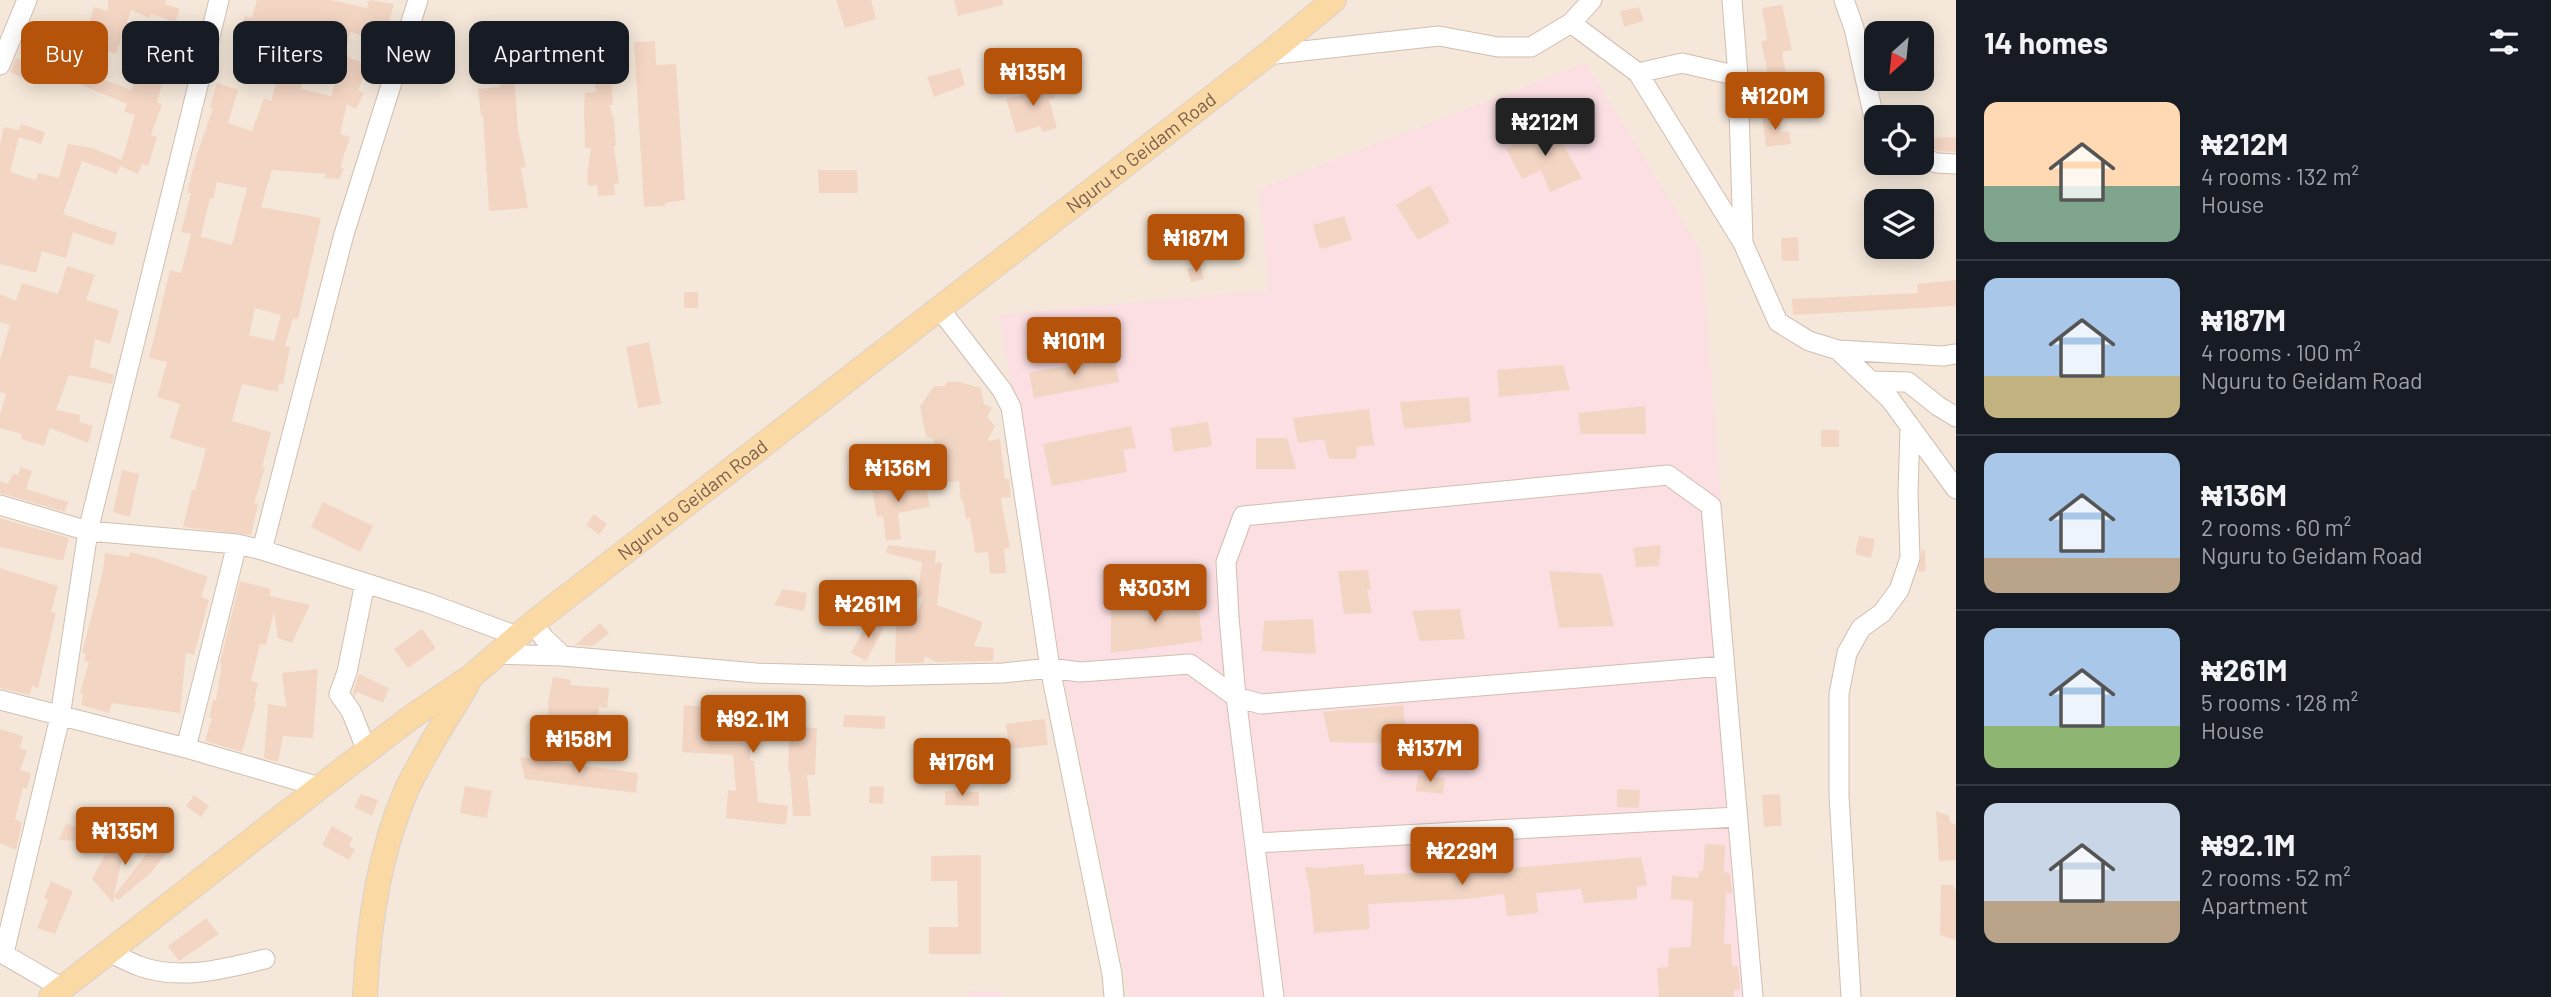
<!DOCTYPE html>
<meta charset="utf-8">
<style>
:root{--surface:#171b24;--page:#20242c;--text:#f1f3f6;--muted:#9ea1a6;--line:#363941;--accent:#b45309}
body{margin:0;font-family:Barlow,sans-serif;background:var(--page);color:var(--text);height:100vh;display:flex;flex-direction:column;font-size:26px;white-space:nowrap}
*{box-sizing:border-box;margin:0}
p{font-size:23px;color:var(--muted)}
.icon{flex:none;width:38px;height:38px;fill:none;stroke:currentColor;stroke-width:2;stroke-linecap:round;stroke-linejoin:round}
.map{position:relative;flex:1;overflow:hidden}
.details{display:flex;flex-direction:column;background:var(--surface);width:595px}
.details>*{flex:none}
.top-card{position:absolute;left:21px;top:21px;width:665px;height:63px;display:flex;gap:14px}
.needle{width:46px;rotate:207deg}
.tools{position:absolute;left:1864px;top:21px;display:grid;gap:14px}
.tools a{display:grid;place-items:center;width:70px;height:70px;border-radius:14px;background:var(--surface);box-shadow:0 4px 18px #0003;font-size:35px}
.price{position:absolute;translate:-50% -60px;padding:0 16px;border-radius:7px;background:var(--accent);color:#fff;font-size:23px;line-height:46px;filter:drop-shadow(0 2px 4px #0008)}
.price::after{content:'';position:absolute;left:50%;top:42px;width:21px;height:16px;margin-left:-10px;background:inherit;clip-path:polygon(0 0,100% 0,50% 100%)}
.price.active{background:#222;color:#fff}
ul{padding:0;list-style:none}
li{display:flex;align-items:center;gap:21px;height:175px;padding:0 28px}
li+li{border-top:2px solid var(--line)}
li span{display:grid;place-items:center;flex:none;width:196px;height:140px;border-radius:14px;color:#555}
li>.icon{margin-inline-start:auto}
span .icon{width:84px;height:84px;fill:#fffc;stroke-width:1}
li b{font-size:30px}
h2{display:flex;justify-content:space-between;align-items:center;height:84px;padding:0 28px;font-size:30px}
.pill{padding:0 24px;border-radius:14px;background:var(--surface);box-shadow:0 4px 18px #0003;font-size:24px;line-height:63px}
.pill.active{background:var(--accent);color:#fff}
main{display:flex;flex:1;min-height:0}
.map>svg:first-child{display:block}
.residential{fill:#f5e8da;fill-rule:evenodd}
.medical{fill:#fbdfe3}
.building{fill:#f3d5c3;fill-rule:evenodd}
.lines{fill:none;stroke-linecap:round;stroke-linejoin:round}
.minor-casing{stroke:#d1beb0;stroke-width:21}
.major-casing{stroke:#dad1cd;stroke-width:26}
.minor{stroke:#fff;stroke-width:19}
.major{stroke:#fbd9a5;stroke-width:24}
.labels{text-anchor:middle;stroke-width:5;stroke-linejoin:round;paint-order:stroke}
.street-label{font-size:19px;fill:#7a5c4d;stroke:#fffaf3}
</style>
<main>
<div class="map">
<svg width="1956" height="997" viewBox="0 0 1956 997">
<rect width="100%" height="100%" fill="#fdf6ec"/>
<path class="residential" d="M0,0h1956v997h-1956zM1876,33h46v46h-46zM1876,117h46v46h-46zM1876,201h46v46h-46z"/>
<path class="medical" d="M1586,63l115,188 61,746h-633l-66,-322 -64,-360 270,-25 -10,-101z
M968,991l34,1v5h-34z"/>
<path class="building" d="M108,0h59l-2,4 15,5 -5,13 -24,-8 -2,4 -18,-8 -15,44 -14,-5 4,-12 -19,-6 7,-24 14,4z
M257,0h73l37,8 2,-8 25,4 -11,38 -33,-10 -5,24 32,13 -3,7 -9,-2 -7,16 6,3 -8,16 -9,-5 -7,30 10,3 -10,30 4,2 -5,10 -15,-1 2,-4 -54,-4 -11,37 60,11 -23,101 -5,-1 -8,28 5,1 -7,37 -4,-1 -1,9 -36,-8 -10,37 39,11 -9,35 3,1 -11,35 4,1 -7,31 -68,-8 9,-37h3l11,-41 -36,-11 10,-34 -23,-7 10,-35 -18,-4 21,-88 11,3 10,-39 41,11 15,-57 -30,-6 -4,17 -3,-1 -9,38 -20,-4 10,-39h-4l9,-36 17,-49 -3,-1 7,-24 21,7 -10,33 24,8 12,-33 7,3 11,-38 -47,-14 10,-33 7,2zM309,61l31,7 -9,28 -30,-7zM255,308l26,7 -7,26 -25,-6z
M836,0h35l5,19 -31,9z
M954,0h49v5l-45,11z
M1782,5l10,45 -10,2 6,34 -17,2 -10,-46 6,-2 -5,-32z
M1639,7l5,14 -20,6 -4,-16z
M655,41l1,24 20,-1 9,136 -20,3v3l-21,1 -10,-165z
M16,58l15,7 -6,14 -15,-7z
M145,59l22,6 -10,37 5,2 -11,31 6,2 -9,29 -6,-2 -4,10 -18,-8 15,-51 -11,-3 3,-8 -45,-19 4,-12 45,17z
M960,68l5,17 -31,12 -7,-20z
M514,72l4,58 8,37 -5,1 7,40 -39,3 -6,-96 -2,1 -3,-27 22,-2 -1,-13z
M611,72l2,33h-4l5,15 2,26h-2l5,37 -5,1 1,11 -17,1 -1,-11 -9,1 -1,-11 4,-27h-6l-1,-40 1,-15 11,-1 -3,-19z
M1050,79l5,19 -6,1 8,29 -15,4 -2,-6 -24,7 -10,-34 20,-5v-8z
M1779,114l2,18 8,-1 2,13 -25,3 -4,-32z
M1551,123l31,55 -32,14 -9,-22 -19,9 -16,-30z
M21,124l24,8 -4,12 -22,-7 -9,35 26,8 2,-7 21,5 9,-34 24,4 30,12 -5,14 -35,-13 -19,53 54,19 -4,13 -40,-14 -7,26 -24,-7 -6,22 -36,-9v-119l4,-18 15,3z
M1956,137v15l-17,-1 -13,-5 1,-8z
M818,170h39l1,23h-39z
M1430,185l20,37 -32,18 -22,-35z
M1344,216l8,24 -32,9 -7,-24z
M1798,237l1,24h-17l-1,-23z
M67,266l28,9 -9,25 33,10 -9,34 -15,-5 -5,28 24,8 -2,9 -43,-9 -13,35 24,5 -1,7 14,4 -5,17 -38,-15 -6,18 -23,-7 1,-5 -22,-6v-14l6,-20 -6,-2v-32l10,-35 -10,-3v-28l16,7 6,-18 36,11z
M1200,266l4,13 -13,3 -4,-13z
M1956,280v26l-163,9 -1,-16 126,-6 -1,-9z
M684,292h14v16h-14z
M649,342l12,62 -23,4 -12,-61z
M1114,356l5,26 -85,16 -5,-25z
M1563,365l7,25 -71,7 -2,-27z
M947,382h13l21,6 3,16 8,4 -5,9 8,9 -8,15 13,-2 5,40h4l2,18 -10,1 9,50 -6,1 2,24 -16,1 -2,-22 -13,1 -5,-35 -4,1 -3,-18h-2l-2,-20 -19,2 -6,-44 -8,-2 -6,-31 14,-20h11z
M1469,397l2,25 -67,7 -4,-27z
M1645,406l1,28h-65l-3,-21z
M1369,409l5,36 -17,2 -1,12h-27l-5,-20 -26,4 -5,-25z
M1208,422l4,24 -38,6 -4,-24z
M1131,426l5,22 -13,2 4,22 -75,14 -9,-42z
M1821,430h18v17h-18z
M1256,438h31l9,31h-40z
M21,467l11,4 -6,18 42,13 -3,10 -65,-19v-12l8,3 5,-11 4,2z
M122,470l17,4 -9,43 -17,-5z
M882,473l10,15 33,-6 5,25 -32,6 3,26 -15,2 -3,-25 -6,1 -5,-27 8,1z
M323,502l50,24 -13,26 -49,-25z
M594,514l13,10 -8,11 -13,-10z
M0,518l69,20 -6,23 -63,-14z
M1859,536l16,3 -4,19 -16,-4z
M888,545l48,6 -1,16 2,-5 5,1 -5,42 46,17 -9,24 20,2 -1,13 -56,1 -13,-6v7h-29l1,-38 17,1 10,-29h-6l5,-35 -36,-9z
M1661,545l-2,21 -23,1 -3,-19z
M1922,550h3l1,21 -8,1z
M130,552l28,7 50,18 -7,20 8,3 -15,55 -8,-2 -6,60 -68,-10 -3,10 -28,-8 2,-11 -3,-1 9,-31 -5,-1 2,-7 -4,-1 21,-82 2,-18 24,4z
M0,568l58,18 -7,26 5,1 -18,75 -6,-2 -2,9 -30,-7z
M1368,570l3,20h-4l5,23 -28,1 -6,-43z
M1549,571l53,3 12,52 -55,2z
M240,581l31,8 -1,7 40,9 -18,38 -14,-5 -4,-27 -8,34 -6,-1 -9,37 7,2 -4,18 2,1 -14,50 -37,-11 7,-23h-3l4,-18h3l6,-36 -2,-1z
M824,588l39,10 -3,12 -39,-9z
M783,589l24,4 -3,18 -30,-6z
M1198,597l4,44 -91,12v-47z
M1460,609l5,30 -45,2 -8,-30z
M1313,619l3,35 -54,-3 2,-30z
M600,623l9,10 -16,13 -18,-1z
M867,623l19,1 -20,37 -15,-8z
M422,629l14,19 -28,20 -14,-19z
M318,669l-5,69 -30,-2 -5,26 -14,-4 4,-54 18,3 -4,-34z
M359,674l30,14 -6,15 -26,-11 -2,4 -2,-4z
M553,677l18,3 -1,5 39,3 -2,20 -8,-1 -4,34 -46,-9 -1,-30z
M769,701l23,7 -6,18 31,2 -2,47h-8l4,41h-18l-3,-44 -2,-1 1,-30 -37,-11 -2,31h4l4,41 30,4 -2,19 -60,-7 2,-28 8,1 -3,-36 -51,-3 2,-47 81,7z
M1403,705l4,39 -77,-2 -7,-30z
M844,715l41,1v13l-42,-2z
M1045,719l3,26 -39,4 -3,-25z
M0,729l23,7 -3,12 7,3 -7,19 11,3 -4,16 -4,-1 -8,31 7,4 -6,27 -16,-7z
M520,757l118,16 -2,20 -111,-14z
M1418,775l27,3 -2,16 -27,-3z
M465,786l27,5 -5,27 -27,-5z
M870,786l14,1 -1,17 -14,-1z
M1617,789l23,1 -1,18 -22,-1z
M945,791l34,1v14l-34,-1z
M361,794l17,6 -6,16 -18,-9z
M1780,794l2,32 -18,1 -2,-32z
M194,795l15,11 -8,11 -15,-11z
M1936,811l13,5 1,6 6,3v35l-17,1z
M66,823l16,7 -4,11 -19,-1z
M332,826l21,12 -4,8 6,3 -6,11 -27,-15z
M110,834l16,4 -12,58 44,-57 12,9 -20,26 -32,26 -4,-3 -1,6 -21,-24 15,-28z
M1705,844l20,1 -1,27 6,1 2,20h-6l-2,51h7l1,22h6l2,24h-6v7h-75l-2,-29 11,-1 1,-19 22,-1 2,-46 -22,-2 1,-23 27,2v-7h4z
M1438,849l2,25 201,-17 6,28 -10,2v12l-53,4 -3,-14 -45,4 2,20 -31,3 -3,-22 -38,5 -98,5 2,25 -56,4 -4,-42 -5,-24 17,1 41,-4 2,11 48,-2 -1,-23z
M981,855v99h-52v-27h29l-1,-46h-26v-25z
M51,881l22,10 -18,43 -18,-6 11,-28 -4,-2z
M1941,885h11l4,5v50l-16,-5z
M206,918l13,16 -40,27 -11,-15z"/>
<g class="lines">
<g class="minor-casing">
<path id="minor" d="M1732,0l6,76 5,166
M1844,0l10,28 22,99
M1571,23l67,50 105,170 35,79 31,19 29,9 105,6 13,-2
M1267,55l172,-19 59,11h33l40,-24 21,-23
M0,65l27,-65
M1638,73l44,-10 56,13
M1922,158l15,5 19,1
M939,308l63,82 9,17 39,261 62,306 2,23
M1838,350l52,49 66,90
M1871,381l37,1 30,24 18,11
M0,505l88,26 149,13 25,6 166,53 89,33
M262,550l82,-316 74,-234
M365,583l-18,89 -8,22 12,17 16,40
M533,623l11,15 19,18
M495,654l68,2 193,17 112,3 135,-3 47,-5 30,4 110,-8 46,33 25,7 463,-38
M0,700l186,48 134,39
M186,748l51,-204
M1255,843l482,-26
M0,952l62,36
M109,952c10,5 20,10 30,14 41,15 85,3 126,-7
M4,953l56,-236 28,-186 131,-531
M1274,997l-38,-300 -7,-80 -3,-55 17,-46 425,-41 43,31 42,491
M1851,997l-12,-201v-102l8,-41 14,-25 21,-15 17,-23 11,-32 -2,-64 2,-68"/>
</g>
<g class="major-casing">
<g id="major">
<path id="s1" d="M51,997l269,-210 90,-69 62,-42 61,-53 734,-568 67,-55"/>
<path d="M365,997c3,-70 13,-141 41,-206 17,-37 41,-72 62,-108"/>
</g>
</g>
<use href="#minor" class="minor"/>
<use href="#major" class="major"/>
</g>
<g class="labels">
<g class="street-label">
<text dy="7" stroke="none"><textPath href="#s1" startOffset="1379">Nguru to Geidam Road</textPath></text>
<text dy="7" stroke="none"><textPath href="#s1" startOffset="812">Nguru to Geidam Road</textPath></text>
</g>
</g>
</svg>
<div class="tools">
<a><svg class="needle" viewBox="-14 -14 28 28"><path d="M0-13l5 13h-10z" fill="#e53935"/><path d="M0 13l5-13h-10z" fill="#9ea1a6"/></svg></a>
<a><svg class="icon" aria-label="locate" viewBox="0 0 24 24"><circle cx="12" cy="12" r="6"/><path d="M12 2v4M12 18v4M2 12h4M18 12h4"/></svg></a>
<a><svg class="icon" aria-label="layers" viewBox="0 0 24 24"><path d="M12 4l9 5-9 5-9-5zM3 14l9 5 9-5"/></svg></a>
</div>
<b class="price" style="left:1033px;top:108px">₦135M</b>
<b class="price" style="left:1775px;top:132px">₦120M</b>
<b class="price active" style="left:1545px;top:158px">₦212M</b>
<b class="price" style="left:1196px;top:274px">₦187M</b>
<b class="price" style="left:1074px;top:377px">₦101M</b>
<b class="price" style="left:898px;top:504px">₦136M</b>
<b class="price" style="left:1155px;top:624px">₦303M</b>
<b class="price" style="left:868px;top:640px">₦261M</b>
<b class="price" style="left:753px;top:755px">₦92.1M</b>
<b class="price" style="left:579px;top:775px">₦158M</b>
<b class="price" style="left:1430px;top:784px">₦137M</b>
<b class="price" style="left:962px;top:798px">₦176M</b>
<b class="price" style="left:125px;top:867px">₦135M</b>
<b class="price" style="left:1462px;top:887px">₦229M</b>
<div class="top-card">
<a class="pill active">Buy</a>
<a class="pill">Rent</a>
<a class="pill">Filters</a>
<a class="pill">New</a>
<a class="pill">Apartment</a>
</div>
</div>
<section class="details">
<h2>14 homes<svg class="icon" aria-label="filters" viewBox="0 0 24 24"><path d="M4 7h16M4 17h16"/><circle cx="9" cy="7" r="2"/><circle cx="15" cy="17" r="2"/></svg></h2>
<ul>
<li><span style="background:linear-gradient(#ffd9b3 60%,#7fa58c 0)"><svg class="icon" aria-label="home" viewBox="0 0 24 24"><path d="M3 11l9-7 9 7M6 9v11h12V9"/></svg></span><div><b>₦212M</b><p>4 rooms · 132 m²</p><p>House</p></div></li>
<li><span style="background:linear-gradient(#a9c7e8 70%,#c2b280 0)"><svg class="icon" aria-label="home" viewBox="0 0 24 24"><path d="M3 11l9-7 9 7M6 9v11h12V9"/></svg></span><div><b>₦187M</b><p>4 rooms · 100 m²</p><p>Nguru to Geidam Road</p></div></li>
<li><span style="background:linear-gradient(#a9c7e8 75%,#b9a48a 0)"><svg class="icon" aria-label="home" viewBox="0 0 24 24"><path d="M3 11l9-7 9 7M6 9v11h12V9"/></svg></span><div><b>₦136M</b><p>2 rooms · 60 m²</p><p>Nguru to Geidam Road</p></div></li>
<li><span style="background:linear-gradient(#a9c7e8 70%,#8fb573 0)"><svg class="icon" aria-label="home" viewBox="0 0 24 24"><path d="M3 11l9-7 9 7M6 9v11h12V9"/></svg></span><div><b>₦261M</b><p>5 rooms · 128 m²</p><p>House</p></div></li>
<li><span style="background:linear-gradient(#c9d6e8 70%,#b9a48a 0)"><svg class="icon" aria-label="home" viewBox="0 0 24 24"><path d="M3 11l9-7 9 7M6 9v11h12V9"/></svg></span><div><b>₦92.1M</b><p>2 rooms · 52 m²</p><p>Apartment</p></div></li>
</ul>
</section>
</main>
